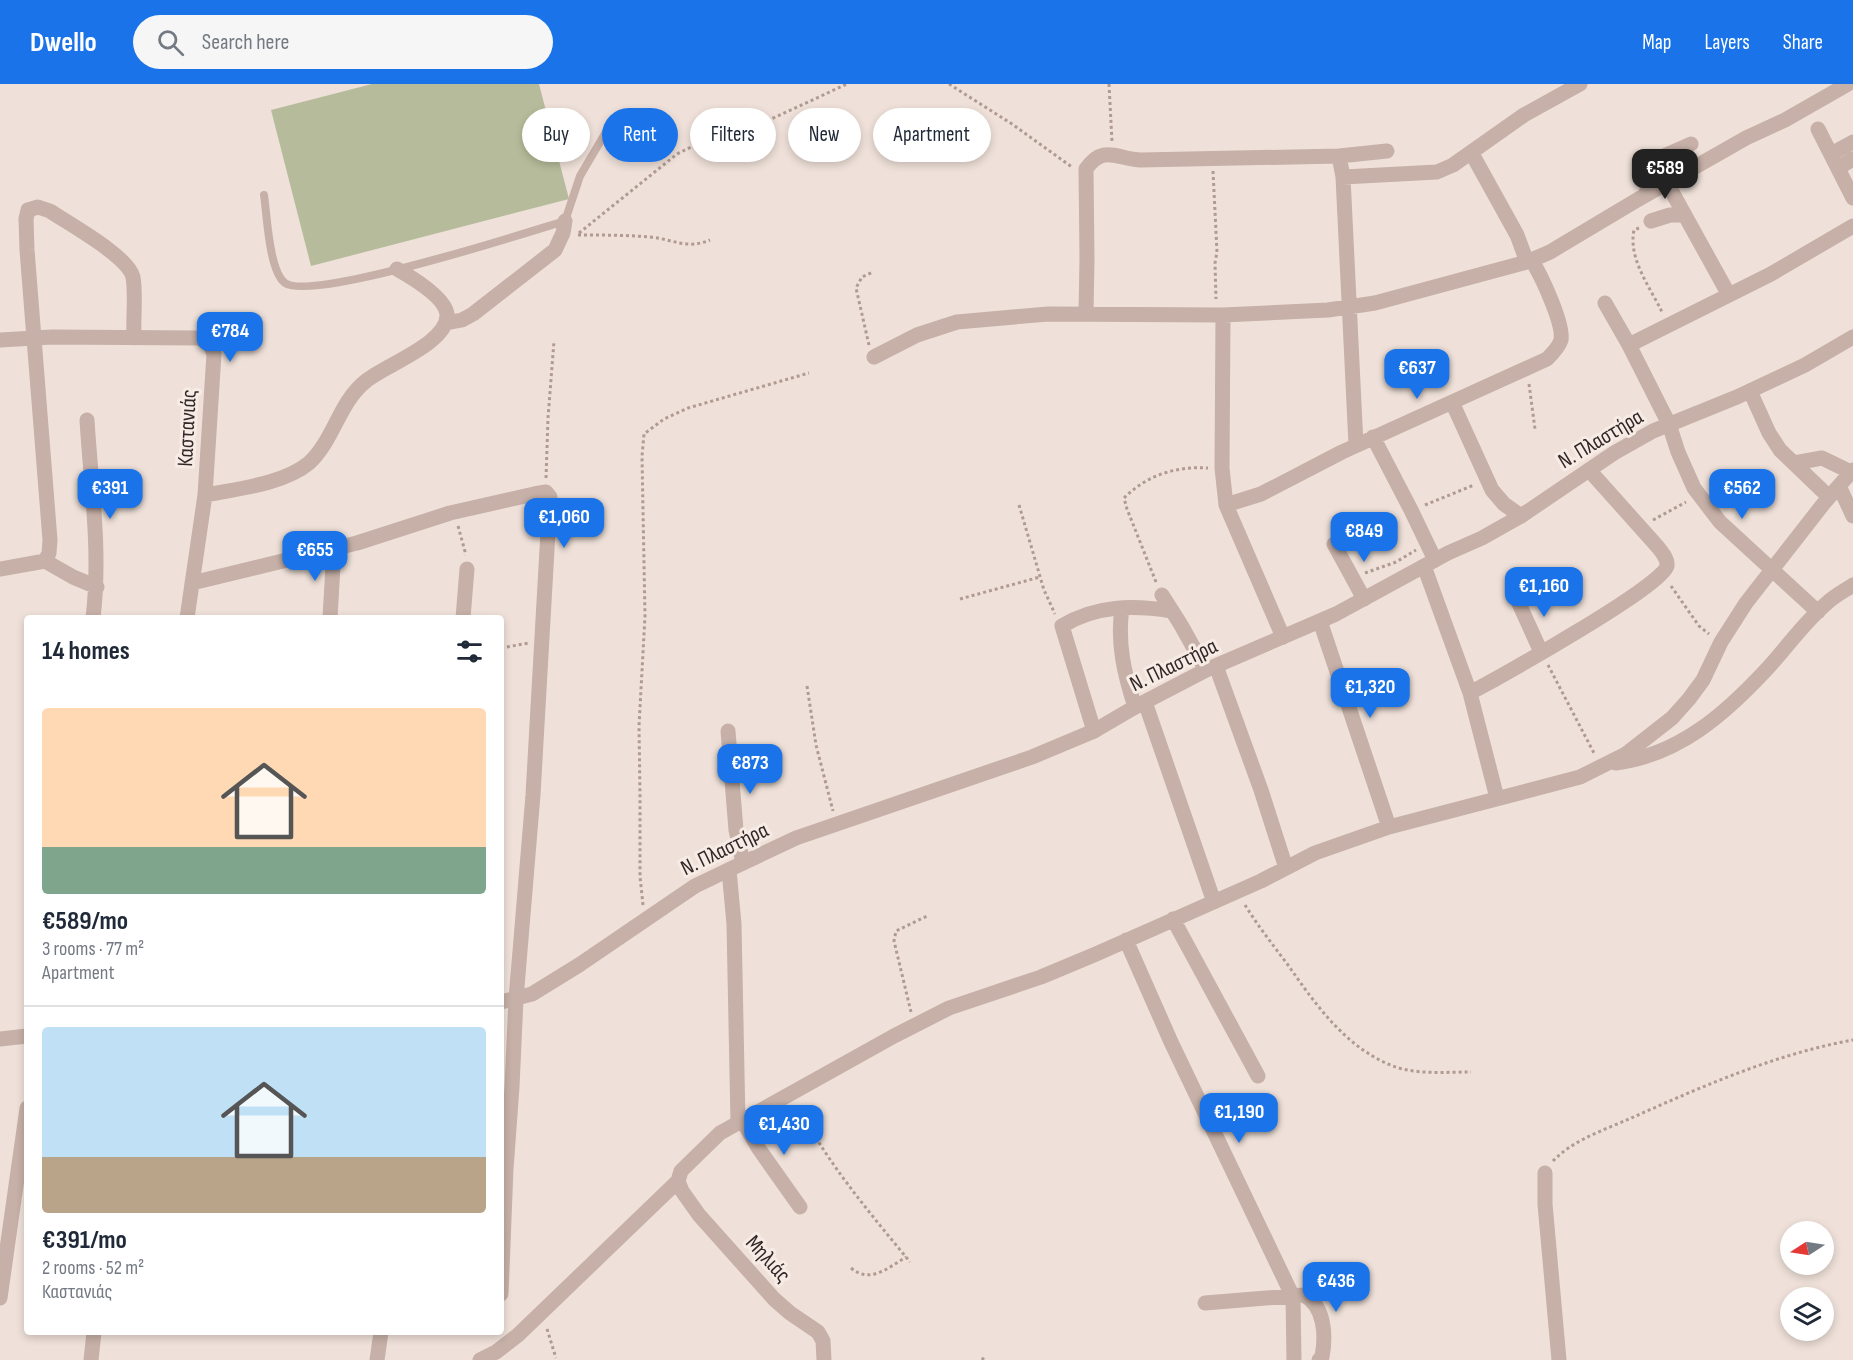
<!DOCTYPE html>
<meta charset="utf-8">
<style>
:root{--surface:#fff;--page:#f6f6f7;--text:#1f2937;--muted:#747a83;--line:#e0e1e3;--accent:#1a73e8}
body{margin:0;font-family:"Sofia Sans Condensed",sans-serif;background:var(--page);color:var(--text);height:100vh;display:flex;flex-direction:column;font-size:22px;white-space:nowrap}
*{box-sizing:border-box;margin:0}
p{font-size:20px;color:var(--muted)}
.icon{flex:none;width:33px;height:33px;fill:none;stroke:currentColor;stroke-width:2;stroke-linecap:round;stroke-linejoin:round}
.map{position:relative;flex:1;overflow:hidden}
.sheet{position:absolute;left:24px;top:531px;width:480px;height:720px;display:flex;flex-direction:column;background:var(--surface);border-radius:6px;box-shadow:0 3px 9px #0003}
.sheet>*{flex:none}
.banner{position:absolute;left:522px;top:24px;width:570px;height:54px;display:flex;gap:12px}
.needle{width:39px;rotate:258deg}
.tools{position:absolute;left:1780px;top:1137px;display:grid;gap:12px}
.tools a{display:grid;place-items:center;width:54px;height:54px;border-radius:50%;background:var(--surface);box-shadow:0 3px 9px #0003;font-size:30px}
.price{position:absolute;translate:-50% -51px;padding:0 14px;border-radius:12px;background:var(--accent);color:#fff;font-size:20px;line-height:39px;filter:drop-shadow(0 2px 3px #0008)}
.price::after{content:'';position:absolute;left:50%;top:36px;width:18px;height:14px;margin-left:-9px;background:inherit;clip-path:polygon(0 0,100% 0,50% 100%)}
.price.selected{background:#222;color:#fff}
ul{padding:0;list-style:none}
li{display:grid;align-content:center;gap:12px;height:318px;padding:0 18px}
li+li{border-top:2px solid var(--line)}
li span{display:grid;place-items:center;height:186px;border-radius:6px;color:#555}
li>.icon{margin-inline-start:auto}
span .icon{width:108px;height:108px;fill:#fffc;stroke-width:1}
li b{font-size:26px}
h2{display:flex;justify-content:space-between;align-items:center;height:72px;padding:0 18px;font-size:26px}
.pill{padding:0 21px;border-radius:27px;background:var(--surface);box-shadow:0 3px 9px #0003;font-size:21px;line-height:54px}
.pill.selected{background:var(--accent);color:#fff}
header{display:flex;align-items:center;gap:36px;box-sizing:border-box;height:84px;padding:0 30px;background:var(--accent);color:#fff}
header strong{font-size:28px}
nav{display:flex;gap:33px;margin-inline-start:auto;font-size:21px}
.search{width:420px;height:54px;background:var(--page);display:flex;align-items:center;gap:15px;box-sizing:border-box;padding:0 21px;border-radius:33px;color:var(--muted);font-size:22px}
.map>svg:first-child{display:block}
.green{fill:#b6bc9b}
.lines{fill:none;stroke-linecap:round;stroke-linejoin:round}
.path{stroke:#b19a91;stroke-width:3;stroke-dasharray:3 3;stroke-linecap:butt}
.service{stroke:#c6b0a7;stroke-width:8}
.minor{stroke:#c6b0a7;stroke-width:15}
.tertiary{stroke:#c6b0a7;stroke-width:15}
.labels{text-anchor:middle;stroke-width:6;stroke-linejoin:round;paint-order:stroke}
.street-label{font-size:22px;fill:#332827;stroke:#f7ece5}
</style>
<header>
<strong>Dwello</strong>
<div class="search"><svg class="icon" aria-label="search" viewBox="0 0 24 24"><circle cx="10" cy="10" r="6"/><path d="M15 15l6 6"/></svg>Search here</div>
<nav><a>Map</a><a>Layers</a><a>Share</a></nav>
</header>
<div class="map">
<svg width="1853" height="1276" viewBox="0 0 1853 1276">
<rect width="100%" height="100%" fill="#efe1d9"/>
<path class="green" d="M372,0h167l30,115 -258,67 -40,-156z"/>
<g class="lines">
<path class="path" d="M949,0l63,40 60,43
M1109,0l3,58
M1213,87l4,81 -2,11 1,36
M1639,144l-5,2c-6,29 16,57 28,82
M579,149l98,-79 14,-7 65,-21 91,-42
M578,151c24,0 48,0 72,2 23,2 36,13 60,3
M869,261l-13,-57 6,-11 11,-5
M1529,300l6,45
M546,394l2,-60 6,-77
M1019,421l25,85 11,24
M1425,421l49,-20
M1653,436l33,-18
M458,442l8,29
M1365,489l31,-11 20,-12
M1156,498l-29,-73 -3,-11c23,-23 52,-32 84,-30
M1671,502l28,40 10,8
M960,515l80,-22
M501,564l28,-5
M1548,581l47,90
M807,602l9,59 17,66
M643,821l-3,-29v-81l-1,-69 6,-110 -3,-160 2,-22 20,-15 24,-11 121,-35
M1245,821c13,21 28,40 43,60 28,40 58,83 105,101 24,9 53,6 78,6
M911,928l-17,-71 2,-10 31,-15
M798,1022c29,57 72,107 112,156
M1553,1077c20,-21 51,-31 76,-42 72,-32 146,-65 224,-79
M851,1184c19,16 37,0 55,-11
M547,1245l9,29
M982,1276l3,-4"/>
<path class="service" d="M264,111c3,20 5,76 21,88 27,19 240,-50 280,-62l15,-45 33,-56"/>
<path class="minor" d="M1818,45l35,69
M1471,68l46,83 10,27
M1831,70l22,-12
M1339,72l4,21 13,268
M1838,84l15,-9
M1343,93l94,-5 16,-7 71,-50 56,-31
M1667,99l62,112
M1645,111l14,-34 7,-6 25,-11
M1651,137l19,-6h14
M1605,219l24,42 40,79 9,28 16,36 26,34 98,90
M1086,230l1,-56 -1,-89c17,-25 31,-10 55,-9l198,-4 48,-5
M1223,231l-1,153 4,37 57,132
M446,239l16,-3 11,-6 82,-64 8,-17 2,-12
M0,256l52,-3 146,1 11,4 5,12 -9,141 -18,123
M1629,261l142,-71 82,-48
M874,273l43,-22 40,-13 91,-8 175,1 105,-5 47,-7 152,-41 23,-10 87,-52 109,-62 39,-18 63,-36
M1750,307l19,42 11,17 49,47
M1452,318l40,88 12,14 17,12
M87,336c4,66 14,132 6,198
M1373,353l38,73 24,50
M1794,379l28,-5 29,14
M1839,402l14,30
M205,411c31,-6 79,-11 104,-32 25,-23 30,-61 57,-82 19,-16 83,-38 81,-67 -2,-17 -36,-37 -50,-45
M1226,421l35,-11 81,-42 205,-93c5,-5 12,-12 14,-19 3,-16 -20,-65 -29,-79
M1334,460l30,55
M45,477l4,-8 1,-13 -23,-290 -1,-31 2,-9 10,-3 12,4c19,13 78,45 83,66 3,17 0,43 1,61
M1424,482l46,127 27,105
M0,485l45,-8 28,16 24,10
M192,499l165,-40 93,-30 84,-19 12,-2 4,5 -17,298 -17,204 -4,88 -6,82 -5,125
M1162,511l19,30 25,45
M1516,513l25,55
M1122,524c-5,35 2,65 13,99
M330,534l4,-70
M463,534l4,-49
M1320,537l69,206
M1216,582l45,124 25,78
M1470,609c26,-14 193,-107 197,-127 1,-7 -6,-15 -10,-20l-68,-76
M1145,618l69,200
M728,647l8,99 7,33
M1094,647l-32,-105c34,-21 71,-21 110,-15
M1616,679c62,-8 108,-48 149,-92 21,-22 38,-48 62,-68 7,-7 17,-12 26,-18
M729,786l5,54 4,198
M1173,835l85,157
M1126,856l45,102 122,255 1,63
M742,1036l17,29 41,58
M1545,1089v31l14,156
M678,1097l4,10 17,24 75,84 16,14 28,19 5,9 1,19
M0,1214l27,-190
M1205,1219l99,-8c21,11 22,41 18,62l-3,3
M91,1276l3,-28
M377,1276l4,-28
M480,1276l16,-8 22,-17 160,-154 3,-10 39,-38 174,-97 55,-28 92,-31 55,-23 165,-73 54,-28 74,-26 191,-50 46,-23 46,-36 17,-19 14,-19 18,-38 25,-39 78,-100 29,-33"/>
<path class="tertiary" d="M501,918l31,-8 47,-29 116,-79 48,-23 53,-25 236,-81 62,-26 41,-24 71,-37 130,-56 112,-61 34,-15 39,-22 93,-63 39,-22 84,-34 68,-32 48,-28
M0,955l27,-3"/>
</g>
<g class="labels">
<g class="street-label">
<text transform="translate(186 344) rotate(-87)" y="8">Καστανιάς</text>
<text transform="translate(1600 354) rotate(-31)" y="8">Ν. Πλαστήρα</text>
<text transform="translate(1173 580) rotate(-26)" y="8">Ν. Πλαστήρα</text>
<text transform="translate(724 764) rotate(-26)" y="8">Ν. Πλαστήρα</text>
<text transform="translate(769 1174) rotate(48)" y="8">Μηλιάς</text>
</g>
</g>
</svg>
<div class="tools">
<a><svg class="needle" viewBox="-14 -14 28 28"><path d="M0-13l5 13h-10z" fill="#e53935"/><path d="M0 13l5-13h-10z" fill="#747a83"/></svg></a>
<a><svg class="icon" aria-label="layers" viewBox="0 0 24 24"><path d="M12 4l9 5-9 5-9-5zM3 14l9 5 9-5"/></svg></a>
</div>
<b class="price selected" style="left:1665px;top:116px">€589</b>
<b class="price" style="left:230px;top:279px">€784</b>
<b class="price" style="left:1417px;top:316px">€637</b>
<b class="price" style="left:110px;top:436px">€391</b>
<b class="price" style="left:1742px;top:436px">€562</b>
<b class="price" style="left:564px;top:465px">€1,060</b>
<b class="price" style="left:1364px;top:479px">€849</b>
<b class="price" style="left:315px;top:498px">€655</b>
<b class="price" style="left:1544px;top:534px">€1,160</b>
<b class="price" style="left:1370px;top:635px">€1,320</b>
<b class="price" style="left:750px;top:711px">€873</b>
<b class="price" style="left:1239px;top:1060px">€1,190</b>
<b class="price" style="left:784px;top:1072px">€1,430</b>
<b class="price" style="left:1336px;top:1229px">€436</b>
<div class="banner">
<a class="pill">Buy</a>
<a class="pill selected">Rent</a>
<a class="pill">Filters</a>
<a class="pill">New</a>
<a class="pill">Apartment</a>
</div>
<section class="sheet">
<h2>14 homes<svg class="icon" aria-label="filters" viewBox="0 0 24 24"><path d="M4 7h16M4 17h16"/><circle cx="9" cy="7" r="2"/><circle cx="15" cy="17" r="2"/></svg></h2>
<ul>
<li><span style="background:linear-gradient(#ffd9b3 75%,#7fa58c 0)"><svg class="icon" aria-label="home" viewBox="0 0 24 24"><path d="M3 11l9-7 9 7M6 9v11h12V9"/></svg></span><div><b>€589/mo</b><p>3 rooms · 77 m²</p><p>Apartment</p></div></li>
<li><span style="background:linear-gradient(#bfe0f5 70%,#b9a48a 0)"><svg class="icon" aria-label="home" viewBox="0 0 24 24"><path d="M3 11l9-7 9 7M6 9v11h12V9"/></svg></span><div><b>€391/mo</b><p>2 rooms · 52 m²</p><p>Καστανιάς</p></div></li>
</ul>
</section>
</div>
